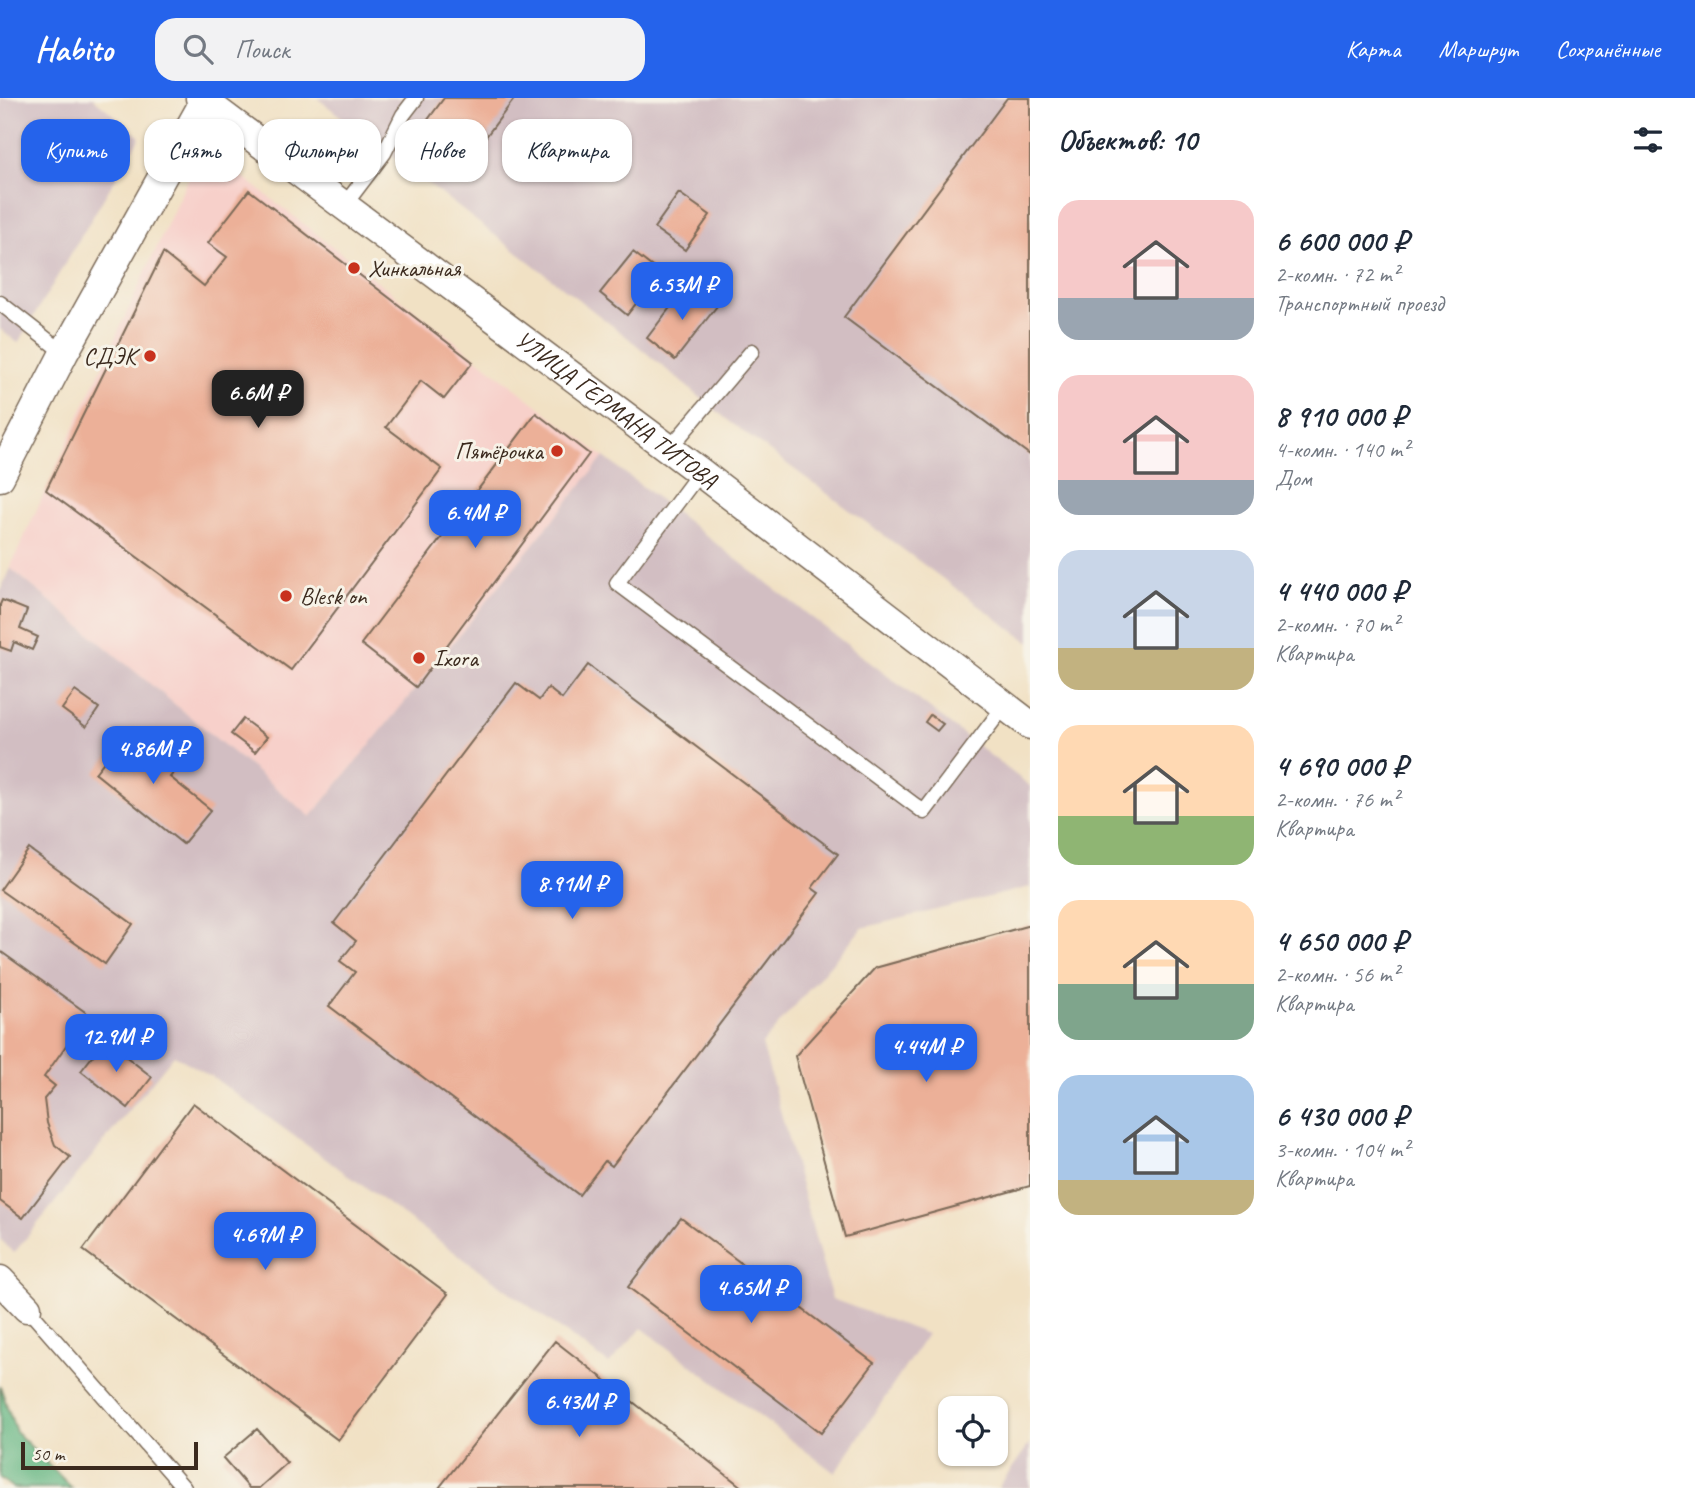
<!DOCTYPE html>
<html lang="ru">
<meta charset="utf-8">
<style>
:root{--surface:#fff;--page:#f2f2f3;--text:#1f2937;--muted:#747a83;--accent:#2563eb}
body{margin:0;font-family:Caveat,sans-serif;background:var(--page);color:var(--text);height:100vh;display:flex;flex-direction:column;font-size:26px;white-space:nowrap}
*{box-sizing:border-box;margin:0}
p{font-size:23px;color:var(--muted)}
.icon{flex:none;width:38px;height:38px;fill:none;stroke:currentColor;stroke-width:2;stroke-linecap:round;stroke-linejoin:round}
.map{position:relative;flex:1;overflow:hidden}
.panel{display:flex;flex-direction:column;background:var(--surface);width:665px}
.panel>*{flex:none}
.hud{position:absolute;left:21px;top:21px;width:665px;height:63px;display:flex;gap:14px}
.fabs{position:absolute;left:938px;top:1298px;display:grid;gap:14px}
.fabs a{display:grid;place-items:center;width:70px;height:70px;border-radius:14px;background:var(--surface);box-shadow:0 2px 5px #0004;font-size:35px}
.scale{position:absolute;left:21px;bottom:18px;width:177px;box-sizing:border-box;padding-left:7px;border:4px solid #3b2a1e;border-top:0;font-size:19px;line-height:24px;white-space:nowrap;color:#3b2a1e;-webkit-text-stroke:5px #f7f3e8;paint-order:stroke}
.price{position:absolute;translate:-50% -60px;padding:0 16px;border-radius:14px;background:var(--accent);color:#fff;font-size:23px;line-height:46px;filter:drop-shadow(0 2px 4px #0008)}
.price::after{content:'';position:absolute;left:50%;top:42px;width:21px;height:16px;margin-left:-10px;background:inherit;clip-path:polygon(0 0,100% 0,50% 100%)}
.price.selected{background:#222;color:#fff}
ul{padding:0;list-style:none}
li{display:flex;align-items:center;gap:21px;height:175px;padding:0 28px}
li span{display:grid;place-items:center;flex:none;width:196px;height:140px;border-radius:21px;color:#555}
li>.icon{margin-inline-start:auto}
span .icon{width:84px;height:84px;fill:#fffc;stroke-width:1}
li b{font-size:30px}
h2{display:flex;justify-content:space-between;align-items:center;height:84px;padding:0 28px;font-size:30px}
.tag{padding:0 24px;border-radius:21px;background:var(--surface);box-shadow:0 2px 5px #0004;font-size:24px;line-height:63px}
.tag.selected{background:var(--accent);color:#fff}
header{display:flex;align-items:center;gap:42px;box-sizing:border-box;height:98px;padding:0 35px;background:var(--accent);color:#fff}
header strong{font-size:33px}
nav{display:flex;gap:38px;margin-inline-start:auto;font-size:24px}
.search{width:490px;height:63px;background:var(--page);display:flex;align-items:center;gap:18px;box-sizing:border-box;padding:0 24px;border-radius:21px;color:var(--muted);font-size:26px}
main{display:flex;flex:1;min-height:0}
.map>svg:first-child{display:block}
.built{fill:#f7d0ca}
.industrial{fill:#d2bec2}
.forest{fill:#65b682;stroke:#507050;stroke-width:2}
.building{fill:#ecb098}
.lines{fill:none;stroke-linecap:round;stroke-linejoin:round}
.lane-casing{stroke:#7b6a58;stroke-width:17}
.street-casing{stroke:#7b6a58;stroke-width:31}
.lane{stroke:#fff;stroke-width:14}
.street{stroke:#fff;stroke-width:28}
.poi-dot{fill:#c8321e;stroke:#f7f3e8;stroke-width:2.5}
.labels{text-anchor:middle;stroke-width:6;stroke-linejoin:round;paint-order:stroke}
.poi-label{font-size:24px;fill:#3b2a1e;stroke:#f7f3e8;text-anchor:start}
.street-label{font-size:24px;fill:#3b2a1e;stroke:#f7f3e8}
</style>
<header>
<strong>Habito</strong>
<div class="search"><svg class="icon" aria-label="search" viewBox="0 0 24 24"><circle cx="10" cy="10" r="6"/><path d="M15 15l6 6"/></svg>Поиск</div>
<nav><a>Карта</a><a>Маршрут</a><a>Сохранённые</a></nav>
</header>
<main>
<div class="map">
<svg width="1030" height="1390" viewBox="0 0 1030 1390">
<rect width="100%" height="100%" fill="#f7f3e8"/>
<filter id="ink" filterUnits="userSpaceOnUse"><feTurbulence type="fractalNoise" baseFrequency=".0143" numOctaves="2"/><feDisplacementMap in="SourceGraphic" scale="14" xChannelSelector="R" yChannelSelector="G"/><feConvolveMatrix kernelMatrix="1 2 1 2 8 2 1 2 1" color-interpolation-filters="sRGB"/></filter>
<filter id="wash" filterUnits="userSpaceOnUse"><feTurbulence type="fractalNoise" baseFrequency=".00686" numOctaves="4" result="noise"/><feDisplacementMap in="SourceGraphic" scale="28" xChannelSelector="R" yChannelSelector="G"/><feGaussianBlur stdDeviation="1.57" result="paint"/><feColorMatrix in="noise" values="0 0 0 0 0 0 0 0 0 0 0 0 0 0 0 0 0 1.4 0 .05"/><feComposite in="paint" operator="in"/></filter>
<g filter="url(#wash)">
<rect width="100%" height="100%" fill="#f1e1c4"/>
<path class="built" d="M203,48l401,311 -293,360 -301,-249z"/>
<path class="industrial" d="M0,0h93l47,39 -122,206 -18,-14z
M317,0h713v545l-300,-221 -103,-85z
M604,359l426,329v101l-168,41 -100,116 70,255 95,35 -92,139 -193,-145 -33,36 -395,-286 -40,-23 -160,198 -14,-14v-647l10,-24 301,249z
M1030,1345v45h-32z"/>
<path class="forest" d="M0,1288l16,46 56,56h-59l-13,-10z"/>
<g id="blocks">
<path class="building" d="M444,0h71l-43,57 -45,-34z
M1007,0h23v357l-186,-138z
M249,92l224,172 -29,37 -23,-18 -35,46 56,42 -151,201 -245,-180 117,-237 41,33 23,-29 -19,-14z
M679,95l31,22 -25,35 -31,-22z
M633,154l27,21 -33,42 -27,-22z
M688,186l29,22 -42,54 -28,-22z
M536,315l53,41 -173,233 -55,-43z
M2,502l25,10 -7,19 18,8 -6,13 -18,-8 -3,9 -11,-4v-42z
M588,567l250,189 -26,34 7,5 -207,273 -7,-5 -26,34 -250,-189 26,-34 -15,-11 16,-20 -22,-18 182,-240 23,17 9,-12 14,11z
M75,593l24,17 -13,19 -24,-18z
M930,617l13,9 -6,7 -12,-9z
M243,621l24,18 -12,15 -24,-18z
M142,635l39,31 -11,13 41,33 -28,34 -88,-71 27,-34 9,7z
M29,751l104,75 -28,40 -105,-74z
M1030,827v261l-185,51 -50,-181 80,-88z
M0,853l88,63 -44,63 11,9 -11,13 3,24 8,22 15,12 -47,61 -23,-17z
M105,942l47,37 -24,31 -47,-37z
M193,1005l255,191 -110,146 -255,-190z
M681,1120l193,145 -53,70 -193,-146z
M555,1243l188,147h-304z
M257,1331l30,34 -28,25h-10l-26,-30z"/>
</g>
</g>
<g filter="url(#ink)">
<use href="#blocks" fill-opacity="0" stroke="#7b6a58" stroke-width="2"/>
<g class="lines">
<g class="lane-casing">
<path id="lane" d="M343,109l41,-54 19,-38 13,-17
M0,205l64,50
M669,351l83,-98
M700,374l-83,111 307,229 81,-107
M27,1210l157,180"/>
</g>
<g class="street-casing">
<g id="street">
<path id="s1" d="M200,0l500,374 330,253"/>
<path d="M0,379l64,-124 140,-251"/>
<path d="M0,1182l27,28"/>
</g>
</g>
<use href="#lane" class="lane"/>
<use href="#street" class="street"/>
</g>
</g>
<g class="poi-dot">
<circle cx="354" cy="170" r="7"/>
<circle cx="150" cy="258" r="7"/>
<circle cx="557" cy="353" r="7"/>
<circle cx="286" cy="498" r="7"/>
<circle cx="419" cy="560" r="7"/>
</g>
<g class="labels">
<g class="poi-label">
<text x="368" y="178">Хинкальная</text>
<text x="136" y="266" text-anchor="end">СДЭК</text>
<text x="543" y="361" text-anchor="end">Пятёрочка</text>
<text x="300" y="506">Blesk on</text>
<text x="433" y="568">Ixora</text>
</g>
<g class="street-label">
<text dy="8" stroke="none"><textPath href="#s1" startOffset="520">УЛИЦА ГЕРМАНА ТИТОВА</textPath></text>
</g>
</g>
</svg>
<div class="fabs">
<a><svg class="icon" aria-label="locate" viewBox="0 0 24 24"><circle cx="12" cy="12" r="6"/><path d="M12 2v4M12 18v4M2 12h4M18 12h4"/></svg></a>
</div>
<div class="scale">50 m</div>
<b class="price" style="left:682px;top:224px">6.53M ₽</b>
<b class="price selected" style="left:258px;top:332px">6.6M ₽</b>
<b class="price" style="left:475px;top:452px">6.4M ₽</b>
<b class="price" style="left:153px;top:688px">4.86M ₽</b>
<b class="price" style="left:572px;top:823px">8.91M ₽</b>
<b class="price" style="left:116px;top:976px">12.9M ₽</b>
<b class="price" style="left:926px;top:986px">4.44M ₽</b>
<b class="price" style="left:265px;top:1174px">4.69M ₽</b>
<b class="price" style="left:751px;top:1227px">4.65M ₽</b>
<b class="price" style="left:579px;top:1341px">6.43M ₽</b>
<div class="hud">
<a class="tag selected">Купить</a>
<a class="tag">Снять</a>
<a class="tag">Фильтры</a>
<a class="tag">Новое</a>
<a class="tag">Квартира</a>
</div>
</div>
<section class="panel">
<h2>Объектов: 10<svg class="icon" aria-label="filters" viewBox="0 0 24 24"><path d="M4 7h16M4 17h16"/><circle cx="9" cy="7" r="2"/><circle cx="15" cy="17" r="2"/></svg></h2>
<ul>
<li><span style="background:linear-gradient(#f6c9c9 70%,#9aa5b1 0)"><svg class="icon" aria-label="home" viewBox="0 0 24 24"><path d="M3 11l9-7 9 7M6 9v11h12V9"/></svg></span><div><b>6 600 000 ₽</b><p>2-комн. · 72 m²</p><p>Транспортный проезд</p></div></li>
<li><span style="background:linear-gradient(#f6c9c9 75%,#9aa5b1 0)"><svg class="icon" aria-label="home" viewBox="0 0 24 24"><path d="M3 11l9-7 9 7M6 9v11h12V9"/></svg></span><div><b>8 910 000 ₽</b><p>4-комн. · 140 m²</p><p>Дом</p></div></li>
<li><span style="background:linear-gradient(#c9d6e8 70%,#c2b280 0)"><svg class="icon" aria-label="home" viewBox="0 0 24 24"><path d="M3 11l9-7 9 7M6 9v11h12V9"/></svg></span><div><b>4 440 000 ₽</b><p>2-комн. · 70 m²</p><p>Квартира</p></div></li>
<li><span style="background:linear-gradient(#ffd9b3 65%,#8fb573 0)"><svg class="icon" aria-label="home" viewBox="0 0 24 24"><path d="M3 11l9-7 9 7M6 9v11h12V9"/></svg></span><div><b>4 690 000 ₽</b><p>2-комн. · 76 m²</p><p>Квартира</p></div></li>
<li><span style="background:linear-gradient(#ffd9b3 60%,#7fa58c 0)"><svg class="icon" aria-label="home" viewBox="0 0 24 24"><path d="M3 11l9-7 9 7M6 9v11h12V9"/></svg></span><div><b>4 650 000 ₽</b><p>2-комн. · 56 m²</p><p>Квартира</p></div></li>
<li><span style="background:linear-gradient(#a9c7e8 75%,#c2b280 0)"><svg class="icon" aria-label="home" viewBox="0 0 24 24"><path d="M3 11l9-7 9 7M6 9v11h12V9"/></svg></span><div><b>6 430 000 ₽</b><p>3-комн. · 104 m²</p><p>Квартира</p></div></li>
</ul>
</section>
</main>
